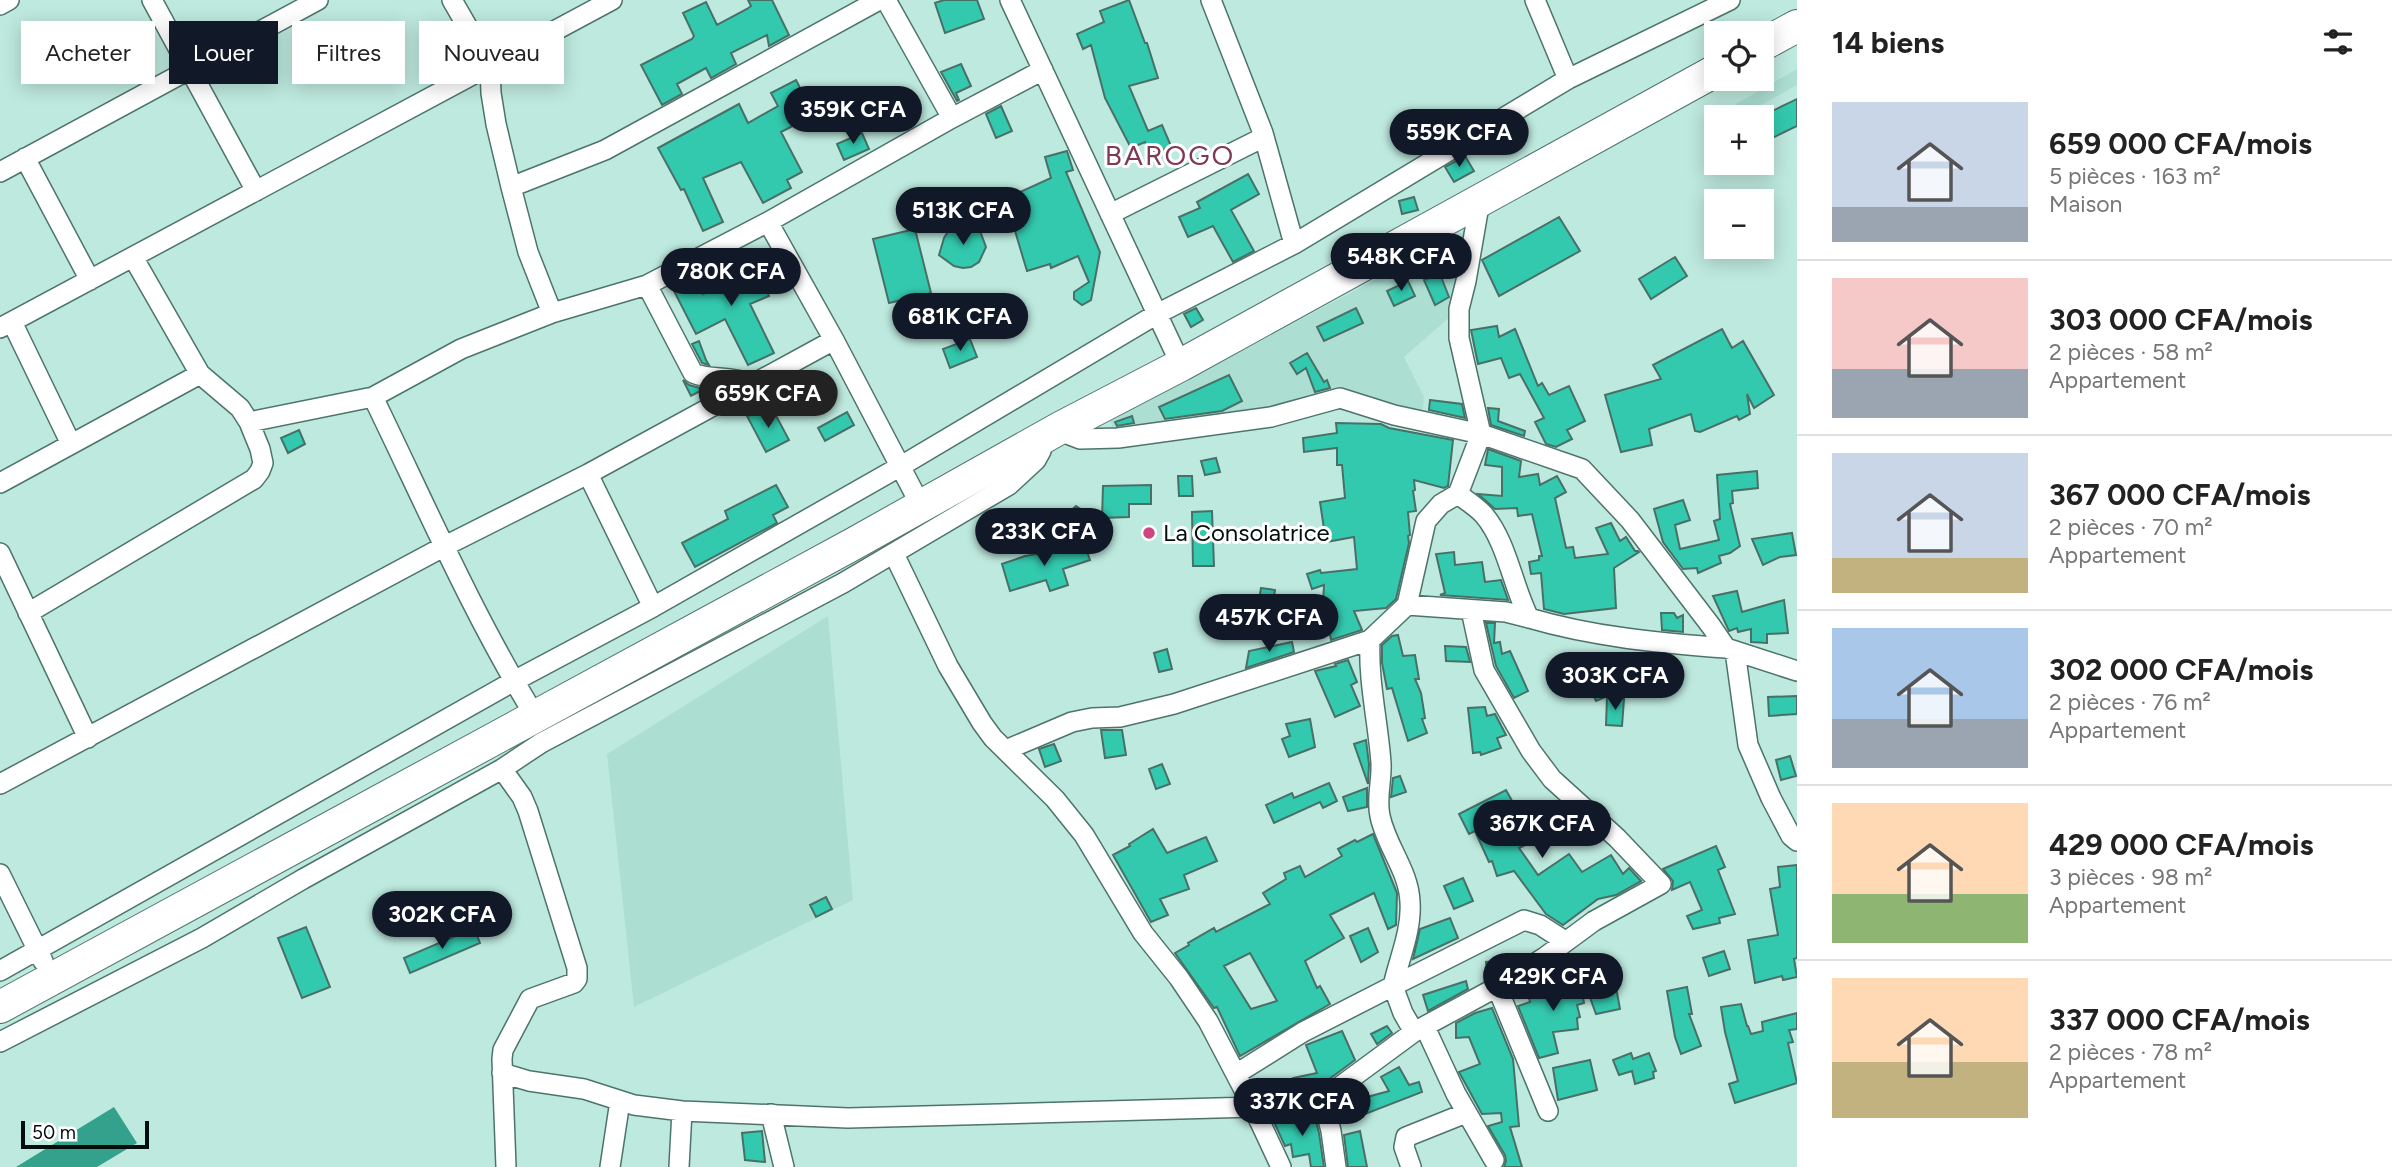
<!DOCTYPE html>
<html lang="fr">
<meta charset="utf-8">
<style>
:root{--surface:#fff;--page:#f2f2f2;--text:#222;--muted:#767676;--line:#e0e0e0;--accent:#111827}
body{margin:0;font-family:Figtree,sans-serif;background:var(--page);color:var(--text);height:100vh;display:flex;flex-direction:column;font-size:26px;white-space:nowrap}
*{box-sizing:border-box;margin:0}
p{font-size:23px;color:var(--muted)}
.icon{flex:none;width:38px;height:38px;fill:none;stroke:currentColor;stroke-width:2;stroke-linecap:round;stroke-linejoin:round}
.map{position:relative;flex:1;overflow:hidden}
.panel{display:flex;flex-direction:column;background:var(--surface);width:595px}
.panel>*{flex:none}
.hud{position:absolute;left:21px;top:21px;width:665px;height:63px;display:flex;gap:14px}
.tools{position:absolute;left:1704px;top:21px;display:grid;gap:14px}
.tools a{display:grid;place-items:center;width:70px;height:70px;border-radius:0px;background:var(--surface);box-shadow:0 4px 18px #0003;font-size:35px}
.scale{position:absolute;left:21px;bottom:18px;width:128px;box-sizing:border-box;padding-left:7px;border:4px solid #020e0b;border-top:0;font-size:19px;line-height:24px;white-space:nowrap;color:#020e0b;-webkit-text-stroke:5px #fff;paint-order:stroke}
.price{position:absolute;translate:-50% -60px;padding:0 16px;border-radius:24px;background:var(--accent);color:#fff;font-size:23px;line-height:46px;filter:drop-shadow(0 2px 4px #0008)}
.price::after{content:'';position:absolute;left:50%;top:42px;width:21px;height:16px;margin-left:-10px;background:inherit;clip-path:polygon(0 0,100% 0,50% 100%)}
.price.current{background:#222;color:#fff}
ul{padding:0;list-style:none}
li{display:flex;align-items:center;gap:21px;height:175px;padding:0 35px}
li+li{border-top:2px solid var(--line)}
li span{display:grid;place-items:center;flex:none;width:196px;height:140px;border-radius:0px;color:#555}
li>.icon{margin-inline-start:auto}
span .icon{width:84px;height:84px;fill:#fffc;stroke-width:1}
li b{font-size:30px}
h2{display:flex;justify-content:space-between;align-items:center;height:84px;padding:0 35px;font-size:30px}
.chip{padding:0 24px;border-radius:0px;background:var(--surface);box-shadow:0 4px 18px #0003;font-size:24px;line-height:63px}
.chip.current{background:var(--accent);color:#fff}
main{display:flex;flex:1;min-height:0}
.map>svg:first-child{display:block}
.built{fill:#acdfd2}
.water{fill:#34a18d}
.building{fill:#33c9af;stroke:#497067;stroke-width:2;fill-rule:evenodd}
.lines{fill:none;stroke-linecap:round;stroke-linejoin:round}
.minor-casing{stroke:#4d746b;stroke-width:22}
.trunk-casing{stroke:#4d746b;stroke-width:34}
.minor{stroke:#fff;stroke-width:19}
.trunk{stroke:#fff;stroke-width:32}
.poi-dot{fill:#cf457f;stroke:#fff;stroke-width:2.5}
.labels{text-anchor:middle;stroke-width:6;stroke-linejoin:round;paint-order:stroke}
.poi-label{font-size:24px;fill:#020e0b;stroke:#fff;text-anchor:start}
.quarter-label{font-size:28px;letter-spacing:2px;fill:#7e3953;stroke:#fff}
</style>
<main>
<div class="map">
<svg width="1797" height="1167" viewBox="0 0 1797 1167">
<rect width="100%" height="100%" fill="#bee9de"/>
<path class="built" d="M1797,69v16l-58,32h-22v13l-7,-11z
M1446,242l20,39 -7,28 -55,48 20,40 -2,22 -28,-7 -63,-4 -214,29 -7,-16z
M828,616l25,284 -219,107 -27,-253z"/>
<path class="water" d="M114,1107l23,36 -40,24h-81z"/>
<path class="building" d="M748,0h24l17,35 -20,11 -2,-11 -36,18 5,11 -25,14 -5,-10 -29,16 5,10 -20,11 -21,-40 51,-26 2,-3 -11,-23 23,-11 11,23 30,-16 4,-3z
M944,0h33l7,19 -39,14 -10,-30z
M1129,0l16,43h2l11,35 -29,8 19,45 14,-6 9,21 -20,9 -6,-13 -14,6 -26,-50 -14,-53 -8,4 -6,-15 27,-12 -4,-11z
M961,64l10,22 -15,7 3,7 -2,1 -16,-29z
M796,80l18,35 -33,17 21,40 -15,8 4,8 -28,15 -22,-41 -38,16 20,44 -20,9 -19,-42 -3,1 -23,-42 81,-44 9,19 30,-17 -7,-13z
M1797,99v27l-35,17v-27z
M1001,106l11,25 -16,7 -10,-24z
M862,133l7,16 -25,11 -7,-16z
M1067,151l6,19 -7,2 34,80 -9,48 -9,5 -8,-6v-7l15,-10 -11,-26 -27,12 -1,-4 -23,7 -15,-50 17,-5 -11,-23 33,-15 -6,-21z
M1465,156l9,15 -20,11 -9,-15z
M1248,174l11,20 -28,16 23,41 -21,11 -20,-36 -25,11 -9,-20 21,-9 -3,-6z
M1414,197l4,13 -16,4 -3,-13z
M1559,217l21,34 -81,45 -17,-36z
M964,224l16,7 6,16 -7,15 -8,5 -8,1 -9,-2 -15,-11 5,-17 5,-8 7,-4z
M915,229l16,64 -42,10 -16,-64z
M753,254l16,42 -19,8 24,49 -26,12 -23,-46 -29,15 -22,-43 22,-10 7,13 31,-12 -7,-16z
M1675,257l12,19 -36,23 -12,-20z
M1440,274l9,23 -14,8 -11,-25z
M1408,281l7,15 -21,10 -7,-15z
M1196,308l7,12 -12,7 -7,-13z
M1356,308l7,15 -39,18 -7,-14z
M1497,326l2,11 16,-8 23,57 4,-3 7,12 20,-9 16,35 -18,9 5,9 -16,8 -10,-3 -11,-22 9,-4 -24,-44 -11,4 -8,-20 -23,6 -7,-34z
M1722,329l10,19 11,-7 31,54 -20,13 -7,-14 3,20 -11,6 -2,-4 -37,16 -5,-1 -4,-17 -42,15 3,16 -31,7 -16,-57 56,-16 -8,-14z
M970,339l7,18 -27,11 -7,-19z
M699,341l7,19 3,5 -7,-2 -10,-19z
M1307,353l17,29 3,-2 3,8 -15,4 -9,-24 -9,6 -7,-11z
M1229,375l13,26 -20,10 -57,8 -6,-12z
M683,380l6,5 15,4 -13,7z
M1430,400l32,4 3,14 -36,-8z
M1488,408l11,1 -1,12 27,10 -1,5 -33,-11z
M773,410l16,30 -23,12 -19,-36z
M847,412l7,13 -29,16 -7,-13z
M1132,416l2,7 -17,3 -2,-4z
M1336,423l45,1 8,4 64,12 -5,46 -4,2 -30,-8 1,10 -2,1 3,20 -8,1 2,23 -2,1 1,7 -13,56 -10,9 -32,3 8,19 -31,10 -4,-20 -5,-1 2,-34 -12,4 -5,-15 13,-4 1,3 36,-4 -3,-32 -28,5 -6,-40 25,-4 -3,-33h-5v-17l-33,4 -1,-14 34,-5z
M299,430l6,14 -17,9 -7,-15z
M1488,449l33,12 -2,16 19,-3 2,11 17,-9 9,16 -11,6 11,50 7,-1 2,11 33,-4 -12,-26 15,-5 9,18 6,-4 9,14h3l1,1 -25,16 2,40 -52,6 -20,-5 -3,-36 -10,1 -2,-12 10,-2v-4h3l-10,-42 -14,2 -1,-8 -22,1 -17,-15 24,2v-29l-17,-2z
M1216,458l4,14 -15,3 -4,-14z
M1757,471l1,17 -26,3 1,12 -3,1 10,42 -10,7 -11,3 2,7 -23,10 -1,-5 -14,1 -20,-27 -9,-33 29,-9 7,20 -15,5 5,24 39,-9 -5,-19 6,-2 -3,-44z
M1178,476h14l1,20h-14z
M776,485l12,22 -15,8 4,8 -82,44 -13,-24 46,-24 -3,-8z
M1151,485v19h-22v13l-27,1 1,-32z
M1076,506l11,7 -14,10 -6,-9z
M1030,511l13,23 -22,8 -11,-20z
M1212,511l2,55h-21l-1,-54z
M1792,533l4,22 -16,2 -17,8 -11,-26z
M1085,546l5,14 -27,9 5,16 -18,6 -4,-11 -36,11 -8,-27 23,-8z
M1454,552l1,13 27,-3 3,20 16,-2 7,20 -68,-5 5,-2 -9,-39z
M1261,588l14,2 -2,13 -14,-3z
M1737,591l5,21 42,-12 4,33 -21,1v9l-16,-1v-13l-13,3 -1,-4 -8,3 -16,-35z
M1661,613h13l3,5 6,-3v17l-21,-2z
M1486,623h9l-1,20 6,-1 2,12 8,-3 18,40 -14,7 -18,-32z
M1398,635l5,21 12,-1 4,24h-4l6,14 4,25 -3,1 5,14 -19,8 -16,-53 -5,1 -5,-26v-18l10,-9z
M1292,642l2,10 -48,16 3,-17z
M1445,646l21,1 4,15 -24,-1z
M1167,649l5,20 -13,3 -5,-19z
M1590,657l5,20 -41,11 -5,-19 29,-5 -1,-4z
M1348,660l9,22 -6,3 9,21 -25,11 -20,-46 21,-5 -1,-2z
M1605,673l10,20 -19,8 -9,-19z
M1797,696v18l-28,2 -1,-19z
M1607,698l17,1 -2,27 -16,-1z
M1485,707l2,9 8,-2 11,21 -9,3 4,10 -20,7 -1,-3 -7,1 -5,-45z
M1310,719l5,28 -26,10 -7,-18 8,-3 -4,-12z
M1101,730h21l4,25 -21,3z
M1366,740l3,24 -1,20 -14,-40z
M1054,744l7,17 -16,6 -6,-18z
M1790,756l6,20 -15,4 -5,-20z
M1162,764l8,20 -14,5 -7,-20z
M1400,776l6,16 -15,5 2,-19z
M1329,783l8,18 -14,7 -3,-6 -46,21 -8,-18 26,-12 2,5z
M1367,788v19l-19,4 -5,-14z
M1506,790l15,27 2,-2 9,14 25,-24 9,9 -22,22 -25,12 19,27 31,-21 13,18 29,-17 12,19 6,-6 12,13 -25,14 -18,4 -35,26 -17,-11 -32,-43 -17,5 -5,-15 -3,1 -14,-31 -6,3 -10,-20z
M1153,829l14,24 39,-16 11,24 -33,14 5,14 -29,10 8,16 -17,7 -38,-67 17,-9 -1,-2z
M1373,834l24,59 -1,32 -8,4 -14,-36 -44,22 14,23 -39,23 12,27 3,-2 10,18 -90,52 -23,-49 -3,1 -39,-55 14,-8 -1,-2 26,-15 2,4 54,-28 -7,-11 23,-14 -2,-6 16,-7 5,11 37,-21 -4,-7 17,-9 2,2zM1250,953l27,48 -26,8 -27,-43z
M1716,846l9,21 -7,3 17,44 -16,4 1,5 -27,6 -6,-13 15,-6 -12,-28 -18,8 1,-9 -10,-12z
M1797,865v93l-3,1 3,18 -14,3 -1,-4 -27,7 -7,-43 30,-5 -8,-46 10,-2 -2,-20z
M1463,878l10,23 -19,8 -10,-23z
M826,897l6,12 -16,8 -6,-12z
M1450,918l8,20 -45,21 7,-30z
M306,927l24,60 -28,11 -24,-60z
M474,928l6,15 -70,30 -6,-15z
M1368,928l10,24 -17,10 -11,-26z
M1724,951l6,18 -21,7 -6,-18z
M1519,959l-28,17 -3,2 -2,-16z
M1579,972l5,31 -7,2 3,12 -3,1 1,11 -25,3 5,21 -19,5 -21,-52 12,-4 -2,-8 16,-5 -1,-2z
M1466,981l2,8 -40,22 -5,-16z
M1616,987l4,22 -24,5 -8,-22z
M1687,987l5,27h-3l12,32 -20,8 -6,-17 -8,-46z
M1741,1004l6,22h1l3,8 12,-3 -1,-9 35,-9v16l-8,1 4,12 -5,1 9,40 -62,20 -6,-19 9,-3 -13,-49 -4,-25z
M1492,1008l21,51 6,67 -9,1 12,40h-18l2,-6 -1,-6 -17,-29 14,-4 -1,-9 -19,1 -23,-42 21,-8 -11,-27 -13,1v-15l19,-10z
M1387,1026l5,7 -15,11 -6,-10z
M1342,1031l13,29 -38,28 -21,5 -3,-15 24,-5 -11,-28z
M1631,1053l2,6 16,-6 7,18 -3,1 1,6 -19,6 -3,-13 -13,4 -6,-15z
M1590,1060l7,30 -39,10 -5,-32z
M1399,1067l10,18 10,-3 3,10 -80,31 -5,-19 7,-5 1,4 44,-12 -8,-14z
M1314,1114l5,19 5,34h-13l-2,-13 -16,3 -2,-13 -6,2 -11,-24z
M762,1131l3,31 -20,-2 -3,-27z
M1360,1131l7,36h-19l-4,-32z"/>
<g class="lines">
<g class="minor-casing">
<path id="minor" d="M152,0l104,191
M452,0l38,66 1,27 5,31 15,63 17,65 24,61
M886,0l66,118
M1010,0l171,365
M1211,0l52,133 31,111
M1535,0l33,79
M0,5l9,-5
M25,158l65,122
M0,172l318,-172
M511,187l94,-37 274,-150
M1110,214l154,-77
M768,222l66,118 87,166
M647,285l46,88c18,8 36,2 58,11
M12,322l59,122
M0,328l612,-328
M373,397c52,107 100,218 162,319
M249,422l124,-25 88,-48 91,-36 95,-28 121,-63 184,-104 91,-48
M1060,428l7,6 13,5 38,-1 153,-21 69,-19 54,17 87,19 101,35 48,51 81,106 15,22 71,23
M588,474l65,133
M0,483l200,-109
M1458,494c9,7 19,13 26,21 23,27 29,72 45,103 65,19 130,25 197,30
M0,553l88,185
M894,554l54,112 34,57 11,15 62,61 29,36 59,98 36,45 29,43 45,86 28,60
M1407,605l99,7 23,6
M28,613l226,-134 6,-8 3,-8 -3,-14 -11,-27 -9,-14 -40,-34 -67,-117
M1735,651l13,94 23,53 20,38 6,5
M1006,750l66,-28 20,-4 28,-1 54,-13 196,-64 37,-35 19,-84 15,-17 17,-10 23,-60 -22,-96v-29l7,-28 14,-81
M502,769l20,28 6,14 49,157v11l-3,4 -44,16 -27,51 -1,9 4,108
M0,784l445,-238 143,-72 246,-134
M0,874l43,87
M0,971l514,-290 139,-74 248,-141 256,-152 137,-70 274,-165 162,-79
M1497,987l51,124
M1425,1027l31,67 38,66
M1414,1032l-11,-19 -10,-27 131,-66 16,5 25,16
M0,1042l202,-104 101,-59 199,-110 39,-26 302,-160 166,-98 27,-25 5,-9 1,-12
M502,1073l27,8 55,8 50,16 48,6 166,7 405,-11
M1236,1074l67,-42 90,-46c6,-27 19,-56 17,-84 -1,-31 -24,-56 -30,-86 -4,-18 2,-35 1,-53 -3,-42 -13,-81 -11,-123
M1323,1099l8,32 5,36
M1256,1113l50,-9 17,-5 91,-67 83,-45 48,-30 49,-36 67,-37 -44,-46 -65,-59 -21,-28 -47,-81 -13,-60
M771,1114l13,53
M610,1167l10,-66
M679,1167l3,-56
M1411,1167l-7,-20 2,-10 60,-24"/>
</g>
<g class="trunk-casing">
<path id="trunk" d="M1762,45l35,-19
M0,1007l855,-464 205,-115 121,-63 536,-295"/>
</g>
<use href="#minor" class="minor"/>
<use href="#trunk" class="trunk"/>
</g>
<circle class="poi-dot" cx="1149" cy="533" r="7"/>
<g class="labels">
<g class="poi-label">
<text x="1163" y="541">La Consolatrice</text>
</g>
<g class="quarter-label">
<text x="1170" y="165">BAROGO</text>
</g>
</g>
</svg>
<div class="tools">
<a><svg class="icon" aria-label="locate" viewBox="0 0 24 24"><circle cx="12" cy="12" r="6"/><path d="M12 2v4M12 18v4M2 12h4M18 12h4"/></svg></a>
<a>+</a>
<a>−</a>
</div>
<div class="scale">50 m</div>
<b class="price" style="left:853px;top:146px">359K CFA</b>
<b class="price" style="left:1459px;top:169px">559K CFA</b>
<b class="price" style="left:963px;top:247px">513K CFA</b>
<b class="price" style="left:1401px;top:293px">548K CFA</b>
<b class="price" style="left:731px;top:308px">780K CFA</b>
<b class="price" style="left:960px;top:353px">681K CFA</b>
<b class="price current" style="left:768px;top:430px">659K CFA</b>
<b class="price" style="left:1044px;top:568px">233K CFA</b>
<b class="price" style="left:1269px;top:654px">457K CFA</b>
<b class="price" style="left:1615px;top:712px">303K CFA</b>
<b class="price" style="left:1542px;top:860px">367K CFA</b>
<b class="price" style="left:442px;top:951px">302K CFA</b>
<b class="price" style="left:1553px;top:1013px">429K CFA</b>
<b class="price" style="left:1302px;top:1138px">337K CFA</b>
<div class="hud">
<a class="chip">Acheter</a>
<a class="chip current">Louer</a>
<a class="chip">Filtres</a>
<a class="chip">Nouveau</a>
</div>
</div>
<section class="panel">
<h2>14 biens<svg class="icon" aria-label="filters" viewBox="0 0 24 24"><path d="M4 7h16M4 17h16"/><circle cx="9" cy="7" r="2"/><circle cx="15" cy="17" r="2"/></svg></h2>
<ul>
<li><span style="background:linear-gradient(#c9d6e8 75%,#9aa5b1 0)"><svg class="icon" aria-label="home" viewBox="0 0 24 24"><path d="M3 11l9-7 9 7M6 9v11h12V9"/></svg></span><div><b>659 000 CFA/mois</b><p>5 pièces · 163 m²</p><p>Maison</p></div></li>
<li><span style="background:linear-gradient(#f6c9c9 65%,#9aa5b1 0)"><svg class="icon" aria-label="home" viewBox="0 0 24 24"><path d="M3 11l9-7 9 7M6 9v11h12V9"/></svg></span><div><b>303 000 CFA/mois</b><p>2 pièces · 58 m²</p><p>Appartement</p></div></li>
<li><span style="background:linear-gradient(#c9d6e8 75%,#c2b280 0)"><svg class="icon" aria-label="home" viewBox="0 0 24 24"><path d="M3 11l9-7 9 7M6 9v11h12V9"/></svg></span><div><b>367 000 CFA/mois</b><p>2 pièces · 70 m²</p><p>Appartement</p></div></li>
<li><span style="background:linear-gradient(#a9c7e8 65%,#9aa5b1 0)"><svg class="icon" aria-label="home" viewBox="0 0 24 24"><path d="M3 11l9-7 9 7M6 9v11h12V9"/></svg></span><div><b>302 000 CFA/mois</b><p>2 pièces · 76 m²</p><p>Appartement</p></div></li>
<li><span style="background:linear-gradient(#ffd9b3 65%,#8fb573 0)"><svg class="icon" aria-label="home" viewBox="0 0 24 24"><path d="M3 11l9-7 9 7M6 9v11h12V9"/></svg></span><div><b>429 000 CFA/mois</b><p>3 pièces · 98 m²</p><p>Appartement</p></div></li>
<li><span style="background:linear-gradient(#ffd9b3 60%,#c2b280 0)"><svg class="icon" aria-label="home" viewBox="0 0 24 24"><path d="M3 11l9-7 9 7M6 9v11h12V9"/></svg></span><div><b>337 000 CFA/mois</b><p>2 pièces · 78 m²</p><p>Appartement</p></div></li>
</ul>
</section>
</main>
